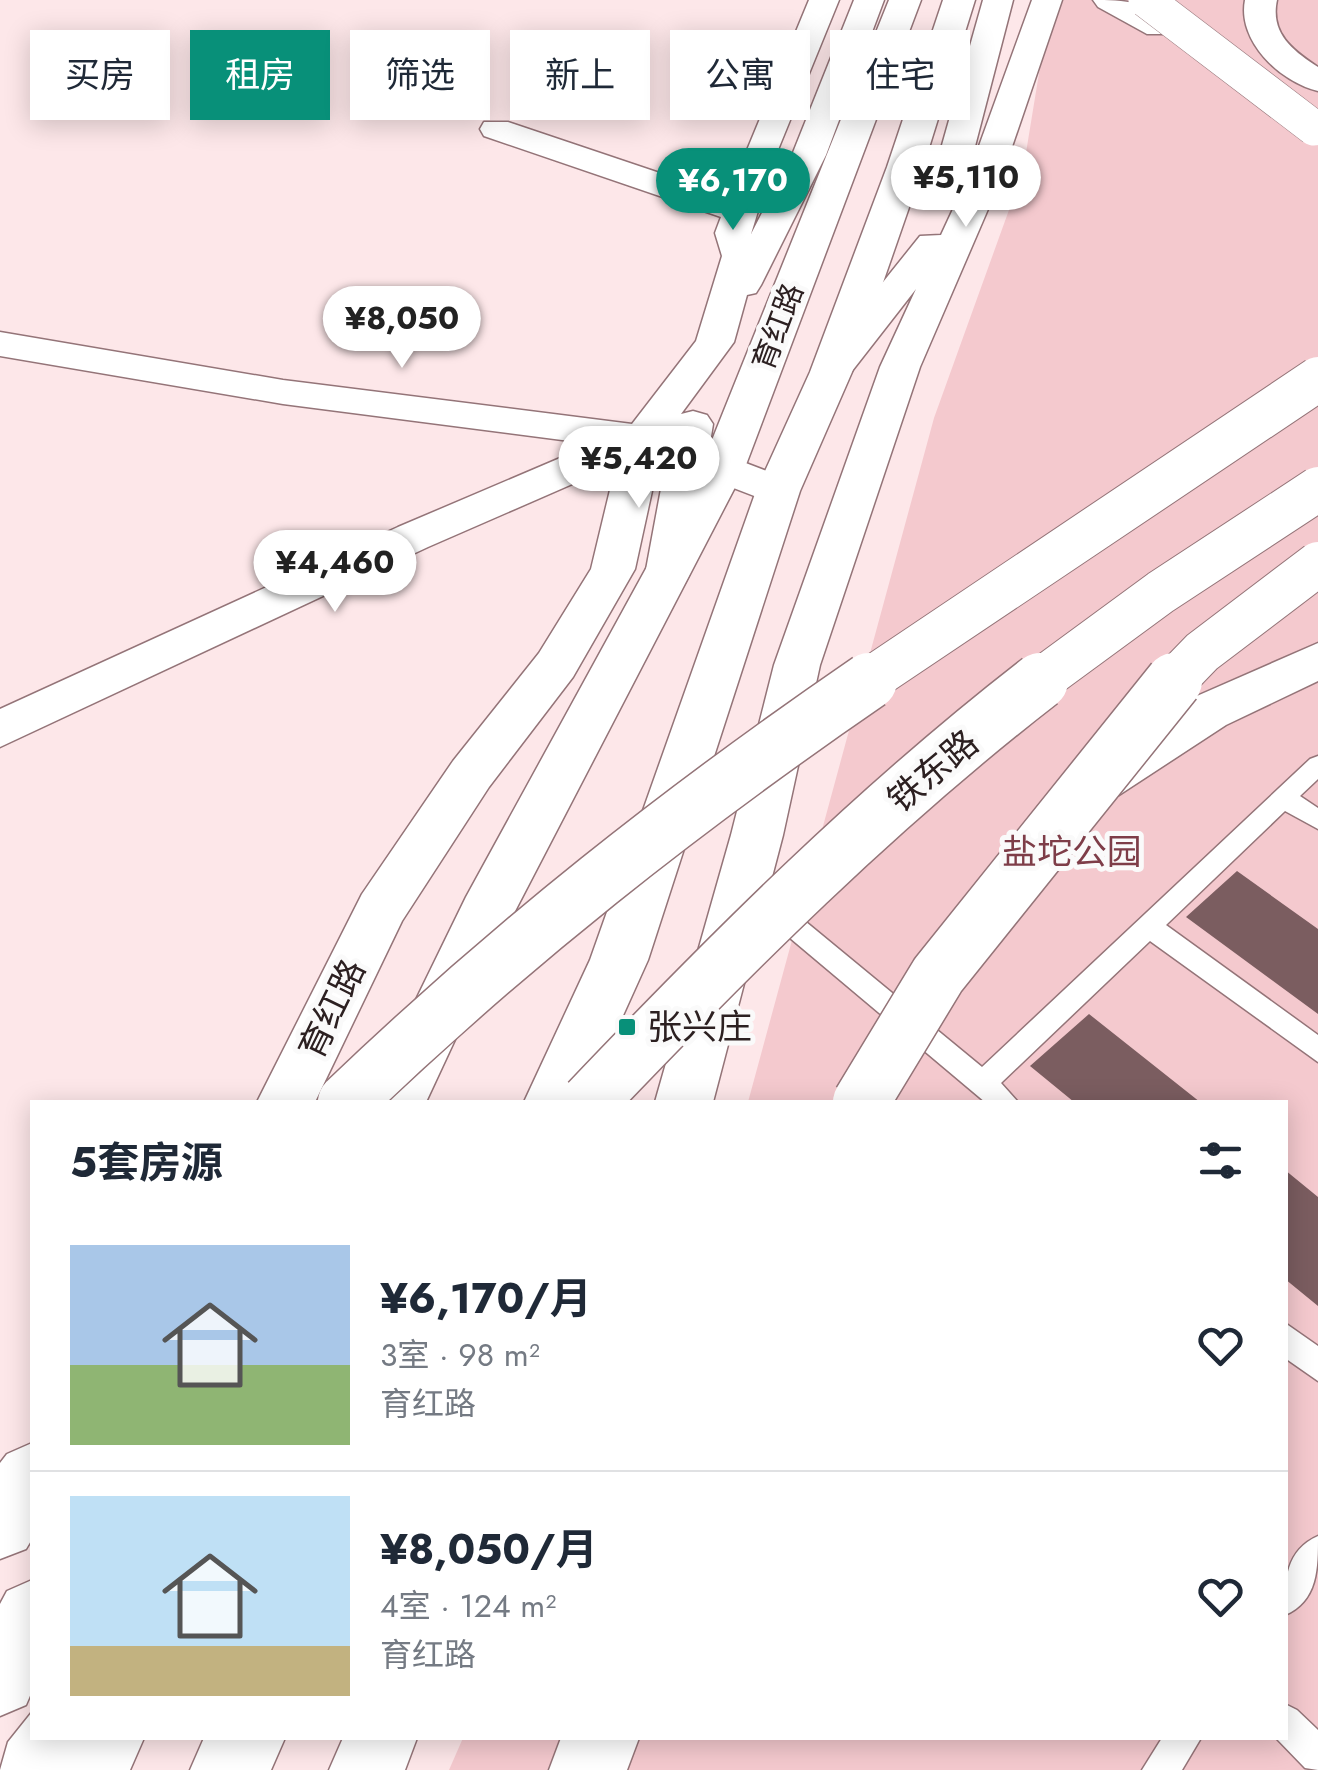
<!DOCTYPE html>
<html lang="zh">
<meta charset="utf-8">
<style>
:root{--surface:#fff;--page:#f2f2f3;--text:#1f2937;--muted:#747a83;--line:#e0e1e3;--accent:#089079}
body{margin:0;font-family:Jost,"Noto Sans SC",sans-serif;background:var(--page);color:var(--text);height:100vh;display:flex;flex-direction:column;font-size:38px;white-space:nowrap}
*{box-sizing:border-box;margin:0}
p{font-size:32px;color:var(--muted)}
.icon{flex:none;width:55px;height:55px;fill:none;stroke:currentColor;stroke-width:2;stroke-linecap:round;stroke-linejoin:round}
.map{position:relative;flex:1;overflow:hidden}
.panel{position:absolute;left:30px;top:1100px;width:1258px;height:640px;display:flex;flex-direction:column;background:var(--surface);border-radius:0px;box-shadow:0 5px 25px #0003}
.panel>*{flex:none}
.banner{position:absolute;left:30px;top:30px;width:1260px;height:90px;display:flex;gap:20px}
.price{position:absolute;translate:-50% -85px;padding:0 22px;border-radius:35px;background:#fff;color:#222;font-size:32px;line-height:65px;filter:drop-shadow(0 2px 5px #0008)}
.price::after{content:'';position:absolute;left:50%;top:60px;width:30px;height:22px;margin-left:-15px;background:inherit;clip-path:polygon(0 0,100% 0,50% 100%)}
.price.current{background:var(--accent);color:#fff}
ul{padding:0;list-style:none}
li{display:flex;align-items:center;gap:30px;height:250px;padding:0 40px}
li+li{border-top:2px solid var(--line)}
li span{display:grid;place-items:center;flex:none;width:280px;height:200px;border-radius:0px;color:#555}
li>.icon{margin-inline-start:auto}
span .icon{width:120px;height:120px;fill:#fffc;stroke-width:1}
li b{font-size:42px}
h2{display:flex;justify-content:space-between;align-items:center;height:120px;padding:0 40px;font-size:42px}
.tag{padding:0 35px;border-radius:0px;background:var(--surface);box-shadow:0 5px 25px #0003;font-size:35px;line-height:90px}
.tag.current{background:var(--accent);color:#fff}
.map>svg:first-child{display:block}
.green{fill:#f4c9ce}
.building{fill:#7b5d60}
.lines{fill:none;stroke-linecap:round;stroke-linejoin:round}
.lane-casing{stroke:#947478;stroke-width:3}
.street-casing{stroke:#947478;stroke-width:3}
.highway-casing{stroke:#947478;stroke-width:3}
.lane{fill:#fff;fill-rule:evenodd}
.street{fill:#fff;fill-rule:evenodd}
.highway{fill:#fff;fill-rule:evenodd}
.highway-bridge-far2-casing{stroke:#947478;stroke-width:36;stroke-linecap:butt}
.highway-bridge-far1-casing{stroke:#947478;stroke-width:46;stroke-linecap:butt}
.highway-bridge-casing{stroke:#947478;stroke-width:59;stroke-linecap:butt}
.highway-bridge-far2{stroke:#fff;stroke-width:35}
.highway-bridge-far1{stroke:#fff;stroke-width:44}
.highway-bridge{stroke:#fff;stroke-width:56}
.poi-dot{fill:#089079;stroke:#fafafa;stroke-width:4}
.labels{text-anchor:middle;stroke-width:10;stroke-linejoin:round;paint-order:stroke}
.far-street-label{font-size:30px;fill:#2c2021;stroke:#fafafa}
.street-label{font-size:35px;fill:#2c2021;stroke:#fafafa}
.park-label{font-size:35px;fill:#7e3d48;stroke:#fafafa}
.poi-label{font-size:35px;fill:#2c2021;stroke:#fafafa;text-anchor:start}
</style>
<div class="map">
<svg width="1318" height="1770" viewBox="0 0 1318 1770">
<rect width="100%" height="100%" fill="#fde7e9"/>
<path class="green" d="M1051,0h267v1770h-869l14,-32h822v-636h-537l186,-684 89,-247z"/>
<path class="building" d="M1237,871l81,58v85l-132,-97z
M1089,1014l111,88h-126l-44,-36z
M1285,1170l33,27v109l-33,-27z"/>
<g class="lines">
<g class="lane-casing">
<path id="lane" d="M1318,756v23l-18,17 18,12v21l-33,-18 -119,114 152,110v27l-168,-121 -149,142 17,19h-33l-220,-185 -4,-7 4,-7h18l199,164 328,-308z
M1285,1323l33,23v35l-33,-23z
M1318,1536c0,32 0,65 -33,79 0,-32 -1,-64 33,-79z
M1285,1704l12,6 21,20v40l-13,-2 -29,-30h9z
M1162,1738h39l-19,32h-40z"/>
</g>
<g class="street-casing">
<path id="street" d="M809,0h30l-66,162 -22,72 41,-79 62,-155h30l-58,155 -65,130 -5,8 -9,2 -13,47 -53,72 12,-3 14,4 6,9 -4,25 84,32 6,10 -6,10 -15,4 -73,-28 -16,98 -6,11 -16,4 -16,-4 -6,-11 21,-113 -7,-3 -24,110 -62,108 -84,110 -87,134 -87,181h-58l105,-208 91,-133 86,-108 52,-84 25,-104 -188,82 -428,200v-38l398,-182 195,-83 -310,-40 -283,-48v-24l283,48 349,44 64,-83 26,-85 -7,-23 6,-16 -237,-81 -4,-7 4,-7h24l220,74z
M983,0h30l-46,177 -5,7 -12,3 -12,-3 -5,-7z
M1032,0h30l-61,179 -81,188 -100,298 -37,170 -70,267h-58l76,-267 43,-170 106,-298 36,-78 -71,91 -14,4 -14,-4 -6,-8 109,-136 21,-1 26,-56z
M32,1580v111l-6,14 -26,11v-112l7,-13z
M343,1738h74l-12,32h-76z"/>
</g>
<g class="highway-casing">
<path id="highway" d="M889,0h32l-177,470 -231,445 -87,187h-60l100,-205 234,-427z
M943,0h32l-52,167 -71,205 -52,119 -152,469 -64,142h-60l66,-142 166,-469 54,-119 77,-205z
M1093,0c29,0 62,1 81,27l-5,7h-22l-49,-27z
M1245,0h32c-7,33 15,50 41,67v24c-38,-9 -81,-50 -73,-91z
M1318,643v38l-92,44 -107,70 -18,6 -18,-6 -8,-14 8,-14 107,-68z
M32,1443v96l-6,10 -26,10v-96l7,-9z
M32,1712v26h112l-14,32h-130l8,-28z
M204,1738h81l-14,32h-81z
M561,1738h78l-12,32h-78z"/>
</g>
<use href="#lane" class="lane"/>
<use href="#street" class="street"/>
<use href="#highway" class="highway"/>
<g class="highway-bridge-far2-casing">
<path id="highway-bridge-far2" d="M1146,0l168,128"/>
</g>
<g class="highway-bridge-far1-casing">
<path id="highway-bridge-far1" d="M865,683l453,-304
M1037,683l124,-91 157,-103
M1172,683l30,-31 116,-88"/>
</g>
<g class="highway-bridge-casing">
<path id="highway-bridge" d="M346,1102c165,-158 335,-292 523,-421
M589,1102c143,-150 287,-294 451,-421
M861,1102l77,-127 236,-294"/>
</g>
<use href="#highway-bridge-far2" class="highway-bridge-far2"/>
<use href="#highway-bridge-far1" class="highway-bridge-far1"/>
<use href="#highway-bridge" class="highway-bridge"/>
</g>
<rect class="poi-dot" x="617" y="1017" width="20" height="20" rx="5"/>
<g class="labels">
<g class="far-street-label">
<text transform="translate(778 327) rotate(-69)" y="10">育红路</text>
</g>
<g class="street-label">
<text transform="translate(933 771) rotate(-40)" y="12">铁东路</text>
<text transform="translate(332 1009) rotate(-64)" y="12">育红路</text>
</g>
<g class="park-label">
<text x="1072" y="864">盐坨公园</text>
</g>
<g class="poi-label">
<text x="647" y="1039">张兴庄</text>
</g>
</g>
</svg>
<b class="price" style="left:966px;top:230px">¥5,110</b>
<b class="price current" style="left:733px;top:233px">¥6,170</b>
<b class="price" style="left:402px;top:371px">¥8,050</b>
<b class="price" style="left:639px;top:511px">¥5,420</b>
<b class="price" style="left:335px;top:615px">¥4,460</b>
<div class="banner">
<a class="tag">买房</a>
<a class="tag current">租房</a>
<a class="tag">筛选</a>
<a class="tag">新上</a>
<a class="tag">公寓</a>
<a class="tag">住宅</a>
</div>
<section class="panel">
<h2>5套房源<svg class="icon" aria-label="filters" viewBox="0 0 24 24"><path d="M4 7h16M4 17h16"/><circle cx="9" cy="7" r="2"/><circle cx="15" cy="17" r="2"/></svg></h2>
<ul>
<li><span style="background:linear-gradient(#a9c7e8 60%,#8fb573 0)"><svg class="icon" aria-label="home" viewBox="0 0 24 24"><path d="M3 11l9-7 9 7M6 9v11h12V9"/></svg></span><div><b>¥6,170/月</b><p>3室 · 98 m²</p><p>育红路</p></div><svg class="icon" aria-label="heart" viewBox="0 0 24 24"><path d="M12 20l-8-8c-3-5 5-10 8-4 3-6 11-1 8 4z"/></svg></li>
<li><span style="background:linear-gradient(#bfe0f5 75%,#c2b280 0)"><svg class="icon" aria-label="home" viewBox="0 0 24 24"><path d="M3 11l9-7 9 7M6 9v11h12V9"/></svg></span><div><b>¥8,050/月</b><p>4室 · 124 m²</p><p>育红路</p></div><svg class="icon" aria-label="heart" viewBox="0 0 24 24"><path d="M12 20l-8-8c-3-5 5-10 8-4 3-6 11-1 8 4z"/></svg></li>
</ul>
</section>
</div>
